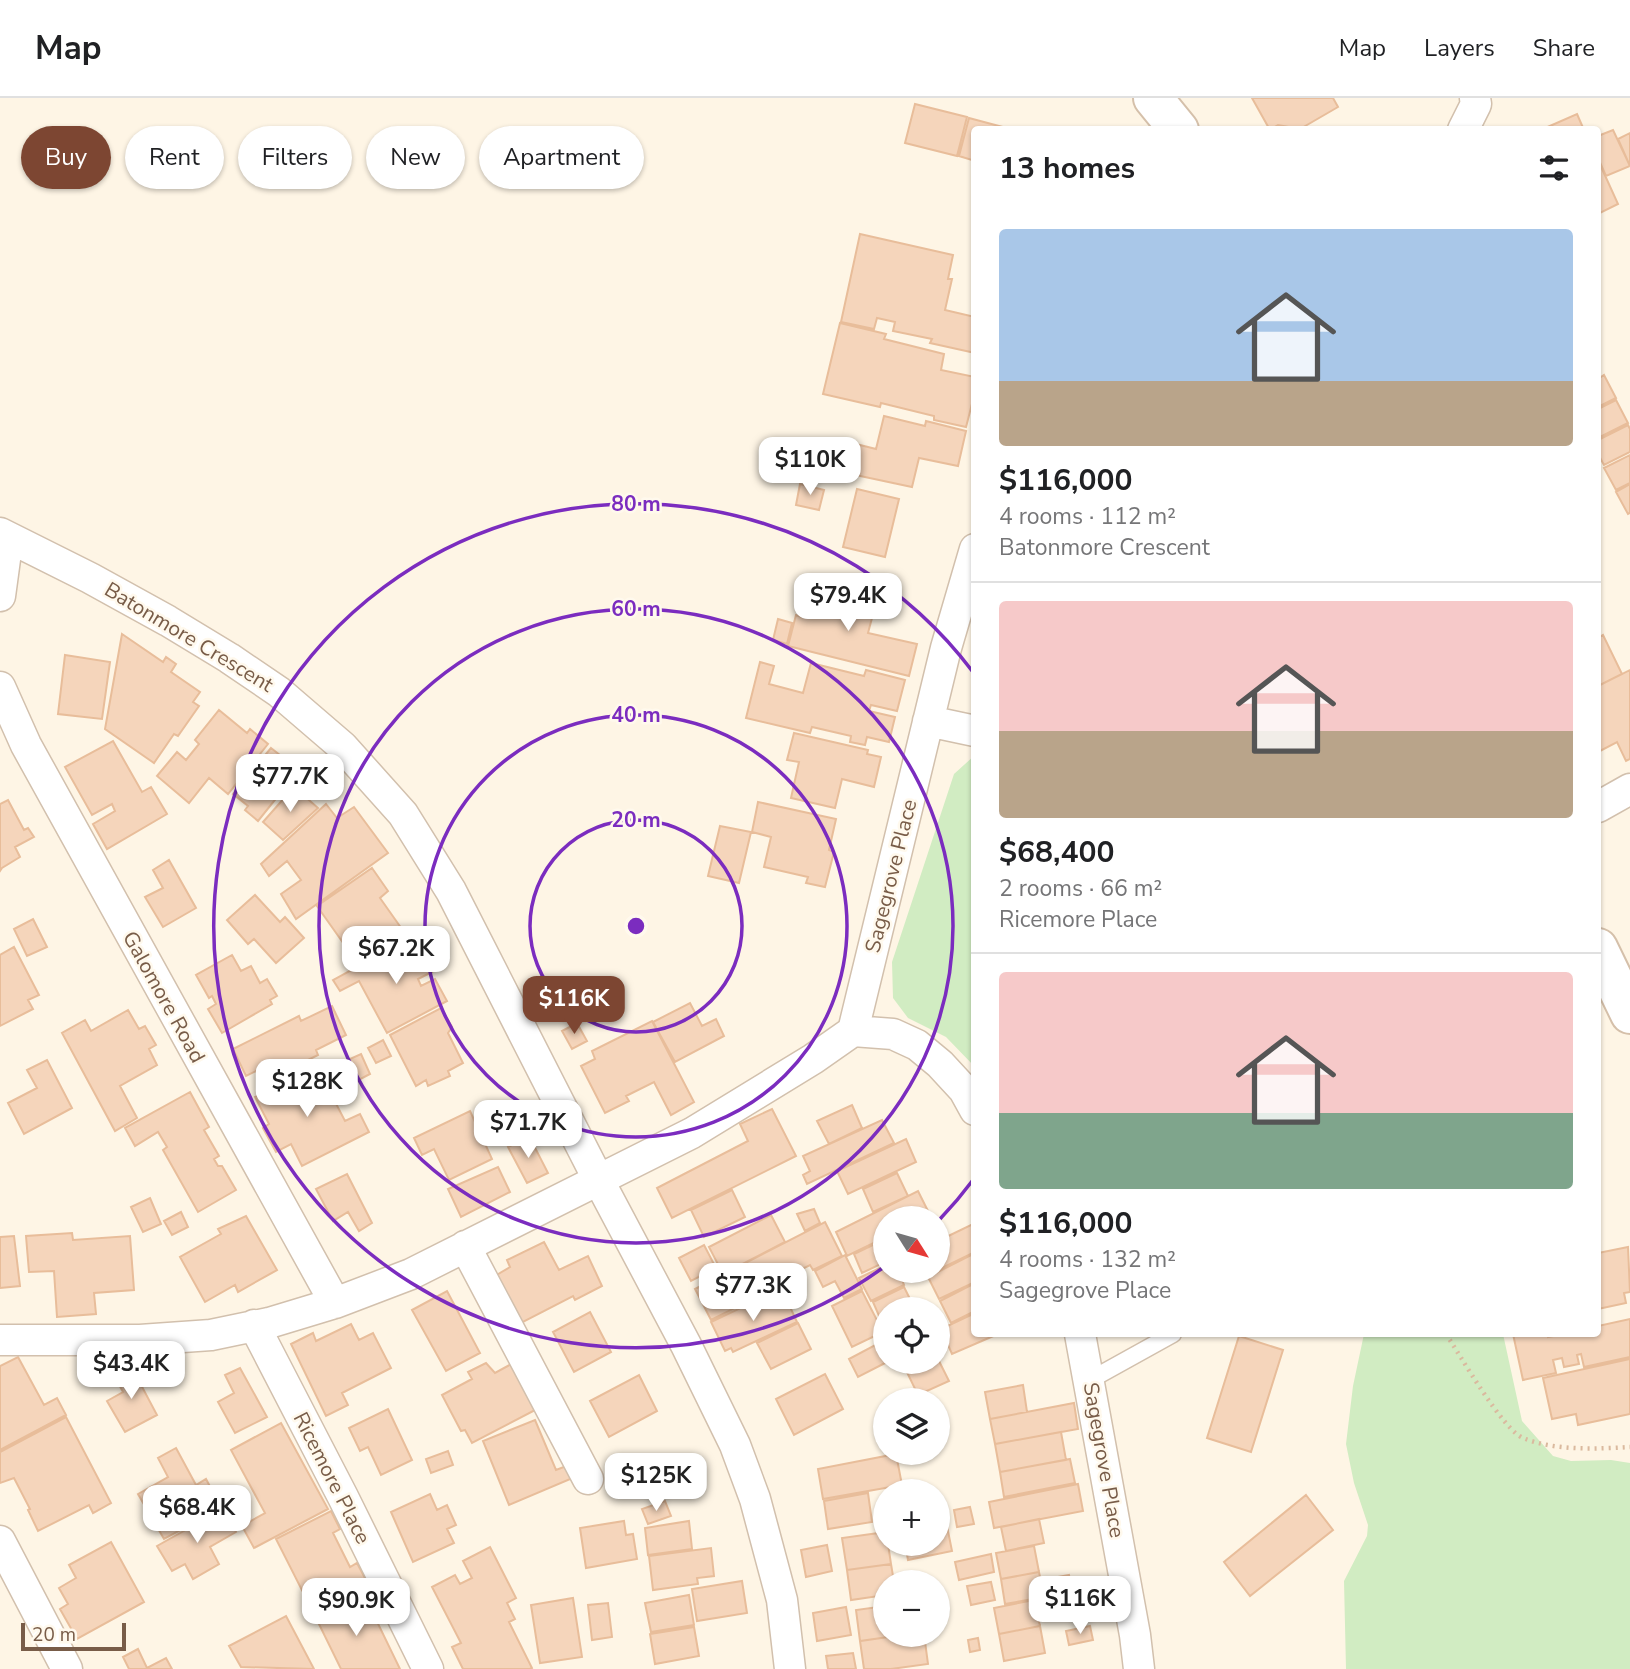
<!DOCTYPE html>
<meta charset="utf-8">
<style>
:root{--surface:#fff;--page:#f6f6f6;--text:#202124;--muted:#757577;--line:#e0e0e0;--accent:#7d4632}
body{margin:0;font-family:"Nunito Sans",sans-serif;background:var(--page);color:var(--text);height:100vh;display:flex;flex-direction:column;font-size:26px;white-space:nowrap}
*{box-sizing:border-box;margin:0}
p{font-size:23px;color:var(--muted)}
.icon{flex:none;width:38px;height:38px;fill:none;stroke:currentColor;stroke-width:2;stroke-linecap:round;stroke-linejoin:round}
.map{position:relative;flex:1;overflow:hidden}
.side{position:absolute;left:971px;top:28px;width:630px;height:1211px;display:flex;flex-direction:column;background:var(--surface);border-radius:7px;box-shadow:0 2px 5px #0004}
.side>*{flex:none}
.top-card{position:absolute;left:21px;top:28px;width:665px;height:63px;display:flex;gap:14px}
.needle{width:46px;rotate:127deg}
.controls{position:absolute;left:873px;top:1108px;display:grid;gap:14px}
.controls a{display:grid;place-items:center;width:77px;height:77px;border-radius:50%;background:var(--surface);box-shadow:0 2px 5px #0004;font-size:35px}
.scale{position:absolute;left:21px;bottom:18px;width:105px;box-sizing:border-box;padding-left:7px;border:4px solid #785c48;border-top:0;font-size:19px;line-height:24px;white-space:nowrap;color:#785c48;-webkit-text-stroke:5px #fff9ed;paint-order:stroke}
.price{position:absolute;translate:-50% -60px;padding:0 16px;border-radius:14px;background:#fff;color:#222;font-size:23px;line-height:46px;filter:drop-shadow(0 2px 4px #0008)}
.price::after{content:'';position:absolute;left:50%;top:42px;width:21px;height:16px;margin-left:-10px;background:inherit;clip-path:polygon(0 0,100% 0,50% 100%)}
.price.current{background:var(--accent);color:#fff}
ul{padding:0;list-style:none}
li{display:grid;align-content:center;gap:14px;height:371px;padding:0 28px}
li+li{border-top:2px solid var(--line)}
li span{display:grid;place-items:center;height:217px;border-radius:7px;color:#555}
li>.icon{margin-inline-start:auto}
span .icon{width:126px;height:126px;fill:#fffc;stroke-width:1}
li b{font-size:30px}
h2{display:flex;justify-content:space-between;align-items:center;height:84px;padding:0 28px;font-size:30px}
.tag{padding:0 24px;border-radius:32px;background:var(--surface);box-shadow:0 2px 5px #0004;font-size:24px;line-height:63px}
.tag.current{background:var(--accent);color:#fff}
header{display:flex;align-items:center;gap:42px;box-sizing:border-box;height:98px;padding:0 35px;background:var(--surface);border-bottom:2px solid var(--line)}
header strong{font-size:33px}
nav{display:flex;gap:38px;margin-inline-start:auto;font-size:24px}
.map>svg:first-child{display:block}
.green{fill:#d1ecc2}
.building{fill:#f5d5bb;stroke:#e8bd9a;stroke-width:2}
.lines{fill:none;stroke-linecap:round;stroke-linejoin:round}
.lane-casing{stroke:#d2c0ad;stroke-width:19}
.street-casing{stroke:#d2c0ad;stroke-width:33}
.secondary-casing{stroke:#d5c0aa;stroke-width:42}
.path{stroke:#dab99e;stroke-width:4.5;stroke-dasharray:2 5;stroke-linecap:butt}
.lane{stroke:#fff;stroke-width:16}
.street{stroke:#fff;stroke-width:30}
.secondary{stroke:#fff;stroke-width:38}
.ring{fill:none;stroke:#7b2cbf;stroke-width:3.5}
.labels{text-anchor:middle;stroke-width:5;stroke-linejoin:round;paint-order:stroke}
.street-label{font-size:21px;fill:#785c48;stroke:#fff9ed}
.centre{fill:#7b2cbf;stroke:#fff9ed;stroke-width:3.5}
.ring-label{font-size:21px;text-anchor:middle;font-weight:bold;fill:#7b2cbf;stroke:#fff9ed;stroke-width:5;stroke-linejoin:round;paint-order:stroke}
</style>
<header>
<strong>Map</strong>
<nav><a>Map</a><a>Layers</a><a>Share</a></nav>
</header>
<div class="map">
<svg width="1630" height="1571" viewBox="0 0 1630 1571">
<rect width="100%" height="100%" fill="#fef5e5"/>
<path class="green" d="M975,657v312l-29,-30 -38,-19 -15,-20 -1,-36 62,-188z
M1364,1236h139l19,87 31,35 18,5 40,-1 19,3v206h-284l-2,-88 23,-45 1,-11 -14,-42 -8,-39 7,-58z"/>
<path class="building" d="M1252,0h81l5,9 -38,22 -22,-4 -8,5z
M915,6l52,13 -10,39 -52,-13z
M1577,16l7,16h-41v-1z
M969,20l45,12h-39v31l-16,-5z
M1613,32l17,36 -24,10 -8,-18v-22z
M1630,35v33l-12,-27z
M1598,62l20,44 -20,10z
M860,136l93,21 -5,24h4l-7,31 30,7v36l-45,-10 2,-4 -39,-8 2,-9 -18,-4 -3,11 -33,-7z
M840,225l46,11 -2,5 60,15 -3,16 34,7v15l-9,35 -32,-7v-4l-53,-13 -1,4 -57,-13z
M1604,277l12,23 -18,9v-28z
M1616,302l12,23 -30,15v-29z
M884,318l41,10 1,-5 40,10 -8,35 -39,-8 -7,29 -66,-14 6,-30 24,6z
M1628,327l2,4v23l-26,13 -6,-11v-14z
M1630,357v28l-14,7 -12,-22z
M800,386l24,6 -5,20 -23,-5z
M1630,386v29l-2,1 -12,-22z
M857,391l42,10 -14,58 -42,-10z
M810,488l66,17 -8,30 49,11 -8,32 -121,-30 8,-31 6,2z
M778,521l14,4 -5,21 -14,-4z
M122,536l41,28 3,-5 10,7 -5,8 29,20 -7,10 6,4 -21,30 -4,-2 -20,29 -49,-34z
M1603,537l19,39 -24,12v-48z
M65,557l45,7 -8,57 -44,-5z
M760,564l14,4 -5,18 34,9 8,-30 53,13 2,-6 39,10 -8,31 -26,-6 -2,6 26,6 -6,25 -22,-5 -2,8 -15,-3 1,-6 -39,-9 -2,6 -64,-15z
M1630,572v89l-4,2 -9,-19 -19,10v-66z
M219,612l28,23 3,-4 18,15 -40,50 -19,-16 -20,25 -32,-27 20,-24 9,8 13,-16 -4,-4z
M794,635l74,17 -1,4 14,3 -7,30 -32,-8 -7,29 -44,-10 8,-36 -12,-2z
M113,643l29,51 9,-5 16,27 -60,35 -14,-25 22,-13 -3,-7 -20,11 -27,-48z
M271,650l28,22 -41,51 -13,-11 3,-4 -15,-12z
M294,689l24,21 -35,32 -20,-18z
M8,702l16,30 4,-2 6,9 -19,10 5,10 -18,11 -2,3v-67z
M758,704l78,17 -7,31 5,2 -9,35 -19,-4 2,-6 -44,-10 7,-30 -19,-5z
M326,706l11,14 17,-11 34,46 -92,66 -15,-25 20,-14 -14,-19 -18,15 -8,-12z
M720,728l31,6 -12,51 -31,-7z
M169,762l27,48 -33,19 -18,-30 18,-9 -10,-18z
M372,770l16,23 -8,7 24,34 -42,30 -7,-10 -4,2 -34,-48z
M255,797l25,27 5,-5 19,21 -28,25 -22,-24 -6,5 -21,-24z
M33,821l14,28 -20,9 -13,-27z
M397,847l6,10 17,-8 12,25 -14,7 3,7 14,-7 12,22 -60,32 -28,-52 -19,10 -7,-11z
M14,849l25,48 -11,5 5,9 -33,17v-71z
M232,857l9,16 10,-5 9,17 7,-4 10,17 -7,4 2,4 -50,29 -14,-24 8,-5 -4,-8 -3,2 -13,-23z
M690,905l12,23 14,-7 8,17 -49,26 -22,-40z
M332,908l14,29 -30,15 2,5 -56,28 -6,-12 -10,5 -13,-27 66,-33 2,5z
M441,910l11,19 -4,6 15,30 -15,8 2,5 -22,10 -2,-6 -10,6 -26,-51z
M128,912l11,19 6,-3 11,19 -7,4 8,16 -37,21 17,32 -22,13 -53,-98 23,-13 6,11z
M652,923l42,81 -23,13 -17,-33 -28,14 3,5 -24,12 -24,-47 14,-7 -3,-8z
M577,925l10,18 -15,8 -10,-18z
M383,942l8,16 -15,7 -8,-15z
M361,956l9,20 -19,10 -10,-21z
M47,962l25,48 -48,26 -16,-31 29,-15 -10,-18z
M319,973l26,50 15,-7 9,18 -67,34 -11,-22 -15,8 -13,-24 6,-4 -14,-27 25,-13 3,6z
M190,994l19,35 -5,3 15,26 -5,3 4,7h4l14,24 -38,22 -35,-62 4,-3 -9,-15 -23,14 -10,-18z
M852,1007l10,23 -33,16 -12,-23z
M772,1011l24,47 -124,62 -15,-30 91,-47 -8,-17z
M470,1013l22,48 -43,21 -15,-31 -12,6 -8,-17z
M882,1022l12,23 -87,41 -4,-9 7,-4 -7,-15z
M529,1038l19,37 -21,10 -19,-36z
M906,1041l10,23 -68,32 -11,-23z
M498,1069l12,25 -49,25 -13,-28z
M897,1075l11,23 -35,16 -10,-23z
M347,1076l25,49 -13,8 -11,-19 -15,9 -17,-32z
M732,1092l13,27 -41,20 -13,-27z
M918,1093l12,24 -7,3h-37v19l-39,19 -11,-24z
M150,1100l11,26 -18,8 -12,-25z
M814,1111l6,14 -15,8 -8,-17z
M181,1114l7,15 -16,8 -8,-14z
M771,1117l14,27 -62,32 -14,-27z
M246,1118l31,54 -39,22 -3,-7 -30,17 -25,-45 41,-23 -3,-5z
M825,1124l17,34 -29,14 -3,-5 -75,38 2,4 -26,13 -16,-31z
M975,1125v29l-37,18v-29z
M72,1135l1,7 57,-4 4,54 -40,3 2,21 -39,3 -3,-46 -25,1 -3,-36z
M14,1138l6,50 -20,2v-51z
M544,1144l15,28 29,-14 14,30 -27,14 -2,-4 -52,27 -26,-47 15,-9 -3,-7z
M877,1145l8,19 -23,11 -8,-19z
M704,1147l12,23 -25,13 -12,-23z
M1628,1149l2,45 -6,1 2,10 -28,6v-56z
M975,1155v29l-36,17 -11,-22z
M845,1157l17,34 -18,9 -9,-17 -12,6 -8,-16z
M886,1167v5h12l6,15 -33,16 -12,-23z
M975,1185v28l-24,12 -11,-22z
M904,1189l11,22h-29v15l-3,1 -10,-23z
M447,1193l33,62 -34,18 -34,-61z
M862,1193l21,41 -31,15 -20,-41z
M784,1196l13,28 -64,30 -2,-4 -6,3 -14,-29 44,-21 3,6z
M590,1214l21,40 -37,20 -21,-40z
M975,1215v21h23l-46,20 -11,-25z
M1630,1221v38l-46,10 -3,-13 -4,1 2,9 -15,3 -2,-9 -9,2 3,13 -33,7 -10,-46h34l1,3 15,-3h35v-8z
M798,1225l13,26 -40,20 -14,-26z
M351,1226l8,16 14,-7 18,35 -49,25 6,12 -22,11 -35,-72 22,-11 3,8z
M1239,1238l44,14 -32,102 -44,-14z
M879,1245l7,12v7h1l-29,15 -9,-18z
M18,1259l26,48 13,-7 9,17 -66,35v-84z
M938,1261l11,22 -31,14 -16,-33h36z
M1630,1261v55l-52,11 -2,-11 -24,5 -9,-41z
M515,1264l24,46 -67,35 -7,-13 -4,1 -19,-36 30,-16 -4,-7 18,-9 9,10z
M131,1268l26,49 -32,17 -18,-31 16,-9 -9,-17z
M240,1270l27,49 -32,16 -17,-31 16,-9 -9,-18z
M825,1276l18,35 -49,26 -18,-36z
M639,1277l18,36 -48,26 -19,-36z
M1023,1287l4,27 -37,7 -5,-27z
M1074,1305l4,26 -83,15 -5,-25z
M388,1311l24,51 -31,15 -13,-28 -8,4 -11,-23z
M66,1319l45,86 -18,10 -4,-8 -51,26 -10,-21 2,-1 -16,-31 -14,5v-31z
M535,1322l21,50 13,-5 6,12 -66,28 -26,-64z
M281,1325l47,86 -74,39 -12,-22 23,-13 -34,-63z
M1061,1334l5,28 -66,12 -5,-28z
M176,1350l20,37 10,-6 8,15 -33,19 7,13 -24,13 -26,-45 30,-17 -10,-19z
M448,1353l5,14 -22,8 -5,-14z
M896,1356l6,31 -79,14 -5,-30z
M1070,1361l5,24 -71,14 -4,-25z
M1078,1386l5,27 -89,17 -5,-26z
M868,1395l4,29 -44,7 -4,-28z
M430,1396l7,16 10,-5 9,20 -9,4 7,14 -41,19 -22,-50z
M1306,1397l27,35 -83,66 -26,-34z
M665,1403l6,15 -23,8 -6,-15z
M970,1409l4,17 -17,3 -3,-17z
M223,1411l13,23 -26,15 9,17 -26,15 -8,-15 -13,7 -15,-25z
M331,1413l9,18 -7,4 17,34 7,-4 10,19 -55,28 -36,-71z
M945,1418l7,35 -44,9 -3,-16h33v-27z
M1039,1421l5,24 -38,8 -5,-24z
M624,1423l2,14 7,-1 4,25 -51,9 -6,-40z
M689,1423l3,28 -44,6 -3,-27z
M886,1434v12h2l3,20 -44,6 -5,-32z
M111,1444l33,60 -67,37 -17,-30 8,-5 -9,-16 17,-10 -7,-13z
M827,1447l5,26 -26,6 -5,-27z
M1034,1448l5,26 -38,7 -5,-26z
M490,1449l26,51 -9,5 8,16 -6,3 23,46 -2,1h-67l-11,-22 9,-4 -29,-56 23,-12 5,9 12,-6 -9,-17z
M711,1450l3,28 -17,2 1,6 -45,6 -4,-34z
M991,1456l3,18 -35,8 -4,-18z
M891,1466l3,18h-8v13l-35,5 -4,-30z
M1039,1474l5,25 -39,7 -4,-25z
M1069,1477l3,17 -22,4 -3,-17z
M742,1483l5,32 -50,8 -5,-32z
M991,1484l4,18 -24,5 -4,-19z
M689,1497l5,30 -43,7 -6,-29z
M573,1500l9,59 -42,6 -9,-58z
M348,1502l5,10 15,-7 32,66h-59l-26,-53z
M1034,1502l6,26 -41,8 -5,-26z
M608,1505l4,34 -20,3 -4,-35z
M886,1508v28h23l-49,7 -4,-31z
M846,1509l5,28 -34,6 -4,-28z
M286,1518l28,53 -73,-2 -12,-21z
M1040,1528l5,27 -41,8 -5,-27z
M1090,1528l3,14 -24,5 -3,-14z
M694,1529l5,29 -44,8 -5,-30z
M909,1536h15l4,30 -37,5h-27l-4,-28z
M978,1540l2,12 -10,2 -2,-12z
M138,1551l9,19 19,-10 6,11h-43l-6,-12z
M853,1555l3,16h-28l-2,-13z"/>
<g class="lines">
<g class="lane-casing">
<path id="lane" d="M1090,1282l83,-46"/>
</g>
<g class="street-casing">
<path id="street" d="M1463,32l13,-26 -1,-6
M0,435l90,45 78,43 61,37 50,34 64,55 60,67 48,77 147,288 88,166 49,100 20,54 27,101 8,69
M0,498l8,-59
M0,589l26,58 309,558
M928,623l47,10
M1598,709l32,-18
M853,933l93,-383 29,-99
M465,1148l123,233
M254,1227l89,172 85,172
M1080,1236l55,301 4,34
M0,1242h140l71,-5 58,-12 66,-20 76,-29 281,-141 121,-74 40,-28 40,3 24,11 23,19 24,26 11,20
M0,1443l67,128"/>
</g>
<g class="secondary-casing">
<path id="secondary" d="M1153,0l26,32
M1598,850l32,66"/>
</g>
<path class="path" d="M1446,1236c14,21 57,96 77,104 32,13 73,11 107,9"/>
<use href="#lane" class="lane"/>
<use href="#street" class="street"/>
<use href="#secondary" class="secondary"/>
</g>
<g class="ring">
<circle cx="636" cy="828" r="106"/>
<circle cx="636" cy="828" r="211"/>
<circle cx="636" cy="828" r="317"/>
<path d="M973 1082A422 422 0 0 1 940 1121M884 1169A422 422 0 1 1 973 574"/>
</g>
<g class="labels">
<g class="street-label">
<text transform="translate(189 539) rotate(31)" y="7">Batonmore Crescent</text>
<text transform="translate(891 778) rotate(-76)" y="7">Sagegrove Place</text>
<text transform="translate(164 899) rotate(61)" y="7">Galomore Road</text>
<text transform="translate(1104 1362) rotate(80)" y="7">Sagegrove Place</text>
<text transform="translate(332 1380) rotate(63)" y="7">Ricemore Place</text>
</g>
</g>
<circle cx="636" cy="828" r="10" class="centre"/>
<g class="ring-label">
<text x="636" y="413">80 m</text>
<text x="636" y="518">60 m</text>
<text x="636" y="624">40 m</text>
<text x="636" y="729">20 m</text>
</g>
</svg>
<div class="controls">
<a><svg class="needle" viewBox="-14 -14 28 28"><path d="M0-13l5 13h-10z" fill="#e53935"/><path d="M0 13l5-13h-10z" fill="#757577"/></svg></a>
<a><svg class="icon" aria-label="locate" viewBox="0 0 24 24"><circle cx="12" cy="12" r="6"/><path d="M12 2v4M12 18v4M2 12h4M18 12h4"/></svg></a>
<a><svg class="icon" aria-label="layers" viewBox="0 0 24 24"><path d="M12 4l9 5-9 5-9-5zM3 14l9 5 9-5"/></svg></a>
<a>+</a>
<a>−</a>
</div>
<div class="scale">20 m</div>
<b class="price" style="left:810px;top:399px">$110K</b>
<b class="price" style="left:848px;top:535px">$79.4K</b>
<b class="price" style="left:290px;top:716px">$77.7K</b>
<b class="price" style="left:396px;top:888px">$67.2K</b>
<b class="price current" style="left:574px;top:938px">$116K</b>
<b class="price" style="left:307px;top:1021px">$128K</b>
<b class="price" style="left:528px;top:1062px">$71.7K</b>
<b class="price" style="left:753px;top:1225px">$77.3K</b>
<b class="price" style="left:131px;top:1303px">$43.4K</b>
<b class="price" style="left:656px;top:1415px">$125K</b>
<b class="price" style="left:197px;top:1447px">$68.4K</b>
<b class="price" style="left:1080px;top:1538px">$116K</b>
<b class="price" style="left:356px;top:1540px">$90.9K</b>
<div class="top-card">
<a class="tag current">Buy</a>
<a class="tag">Rent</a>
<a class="tag">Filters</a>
<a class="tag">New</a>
<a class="tag">Apartment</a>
</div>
<section class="side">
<h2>13 homes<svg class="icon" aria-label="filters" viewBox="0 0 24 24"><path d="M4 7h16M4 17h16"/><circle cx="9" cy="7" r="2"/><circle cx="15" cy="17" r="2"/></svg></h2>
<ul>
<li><span style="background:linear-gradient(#a9c7e8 70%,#b9a48a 0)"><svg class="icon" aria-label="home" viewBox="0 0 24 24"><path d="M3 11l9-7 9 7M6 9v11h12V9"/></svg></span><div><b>$116,000</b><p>4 rooms · 112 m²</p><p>Batonmore Crescent</p></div></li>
<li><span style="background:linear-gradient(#f6c9c9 60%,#b9a48a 0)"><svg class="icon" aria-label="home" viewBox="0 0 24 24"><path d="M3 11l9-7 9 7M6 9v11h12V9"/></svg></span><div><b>$68,400</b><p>2 rooms · 66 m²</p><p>Ricemore Place</p></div></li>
<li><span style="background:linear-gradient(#f6c9c9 65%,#7fa58c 0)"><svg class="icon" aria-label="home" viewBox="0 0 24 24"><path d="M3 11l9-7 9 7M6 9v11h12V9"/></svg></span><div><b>$116,000</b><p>4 rooms · 132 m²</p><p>Sagegrove Place</p></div></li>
</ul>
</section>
</div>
